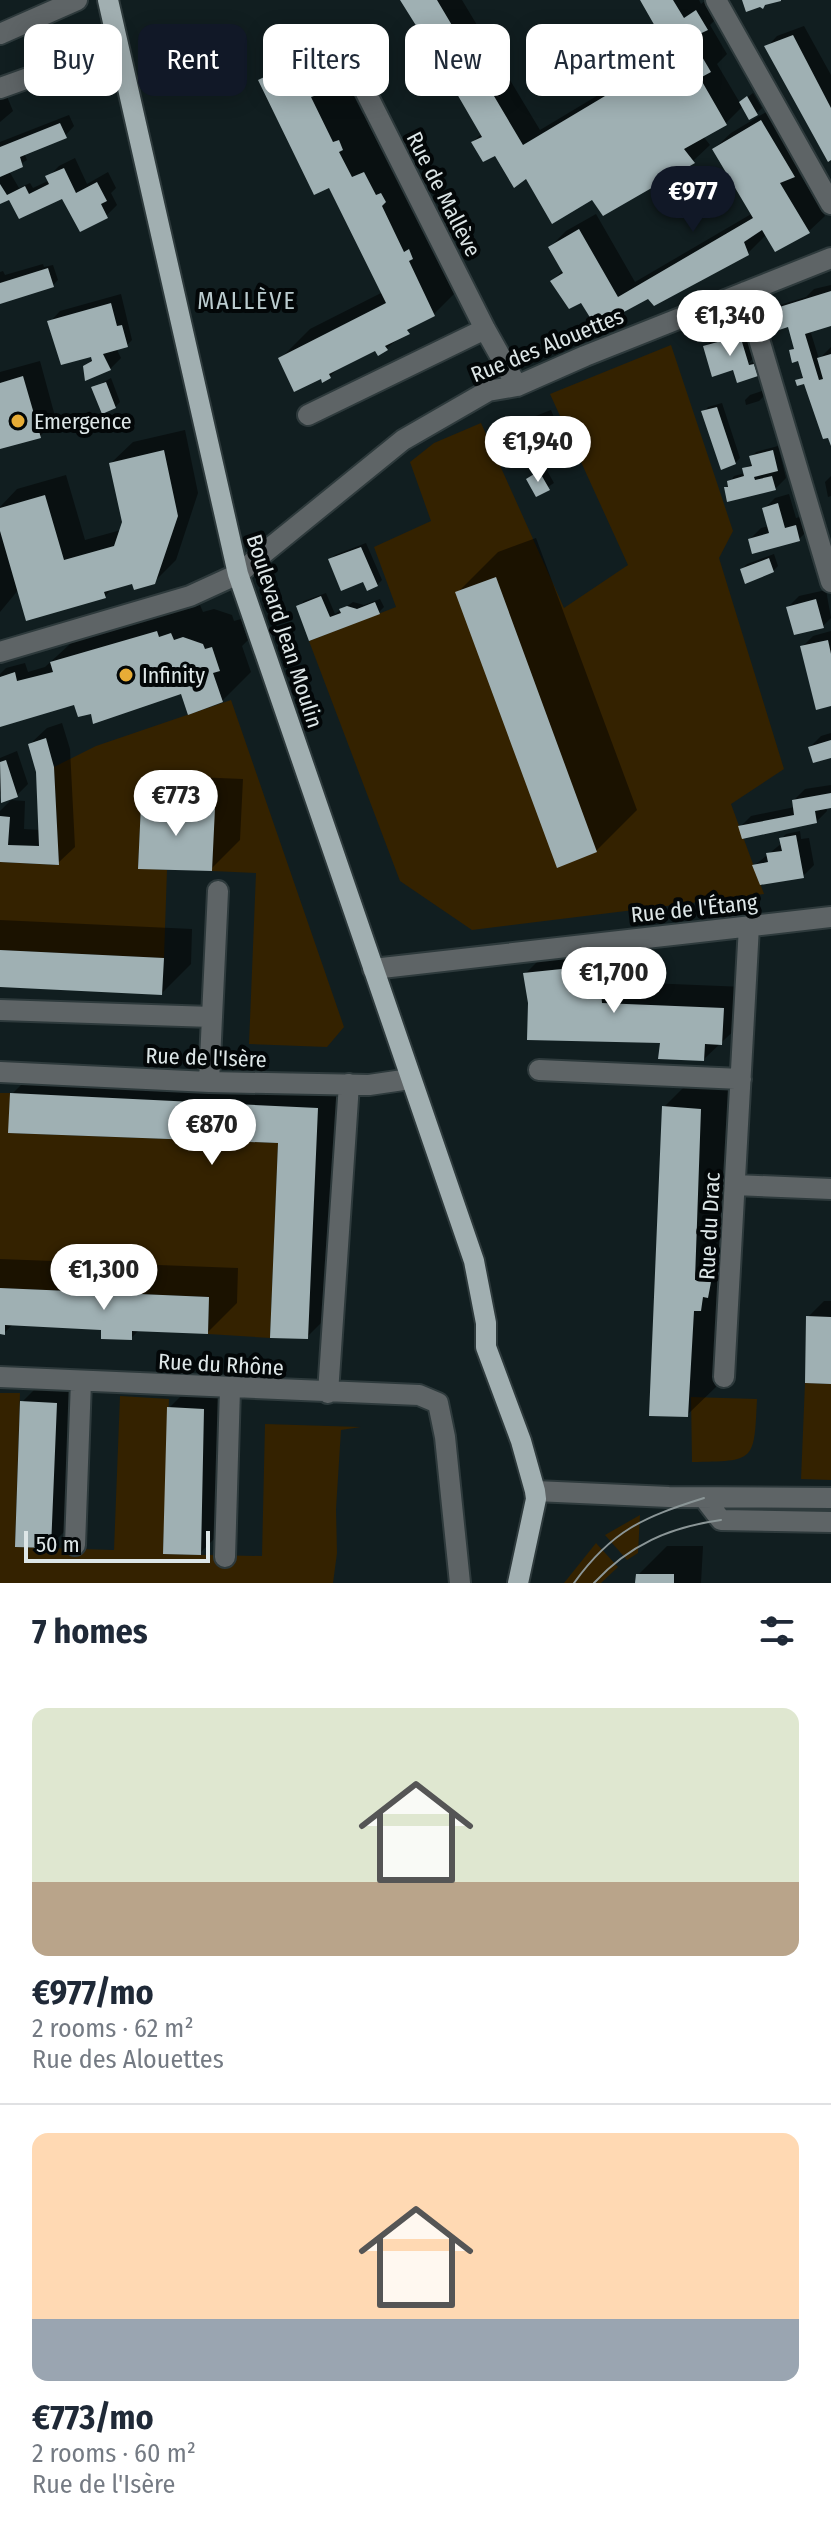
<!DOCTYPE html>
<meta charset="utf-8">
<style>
:root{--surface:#fff;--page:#f2f2f3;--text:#1f2937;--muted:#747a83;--line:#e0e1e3;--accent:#111827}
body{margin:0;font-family:"Fira Sans Condensed",sans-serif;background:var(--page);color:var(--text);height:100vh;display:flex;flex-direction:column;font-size:30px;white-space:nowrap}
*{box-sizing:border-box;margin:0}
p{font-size:26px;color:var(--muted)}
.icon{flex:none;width:44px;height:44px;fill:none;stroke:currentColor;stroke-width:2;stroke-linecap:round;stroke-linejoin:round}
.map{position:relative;height:1583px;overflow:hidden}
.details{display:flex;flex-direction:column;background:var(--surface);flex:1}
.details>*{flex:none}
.guide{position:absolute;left:24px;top:24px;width:784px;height:72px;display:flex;gap:16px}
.scale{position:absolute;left:24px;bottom:20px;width:186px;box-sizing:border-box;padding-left:8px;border:4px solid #dde6e7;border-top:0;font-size:22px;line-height:28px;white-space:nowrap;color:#dde6e7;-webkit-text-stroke:6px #030708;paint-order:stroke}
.price{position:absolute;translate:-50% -68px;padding:0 18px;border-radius:28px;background:#fff;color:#222;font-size:26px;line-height:52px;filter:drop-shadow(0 2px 4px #0008)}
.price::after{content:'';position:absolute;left:50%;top:48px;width:24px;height:18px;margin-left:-12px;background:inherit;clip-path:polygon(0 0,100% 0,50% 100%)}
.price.on{background:var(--accent);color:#fff}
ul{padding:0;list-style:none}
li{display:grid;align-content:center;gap:16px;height:424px;padding:0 32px}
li+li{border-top:2px solid var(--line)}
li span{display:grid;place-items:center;height:248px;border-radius:16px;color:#555}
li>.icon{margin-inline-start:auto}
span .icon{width:144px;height:144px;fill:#fffc;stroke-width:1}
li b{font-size:34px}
h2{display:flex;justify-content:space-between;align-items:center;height:96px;padding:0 32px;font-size:34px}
.chip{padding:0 28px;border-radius:16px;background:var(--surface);box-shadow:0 4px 20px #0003;font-size:28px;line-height:72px}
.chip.on{background:var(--accent);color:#fff}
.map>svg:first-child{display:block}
.green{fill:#342200}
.shadow{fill:#0007}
.building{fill:#9fb0b3}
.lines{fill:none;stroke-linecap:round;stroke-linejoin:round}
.minor-casing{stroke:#2e3a3c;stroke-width:24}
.major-casing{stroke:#2e3a3c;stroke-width:24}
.minor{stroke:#5e6466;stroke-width:20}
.major{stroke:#a1afb1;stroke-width:20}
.tram{stroke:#8b9697;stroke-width:2}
.poi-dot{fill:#e7ac36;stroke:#030708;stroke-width:3}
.labels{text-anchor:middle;stroke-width:8;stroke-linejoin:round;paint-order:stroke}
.street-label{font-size:22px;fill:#dde6e7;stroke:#030708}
.poi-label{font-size:22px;fill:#dde6e7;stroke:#030708;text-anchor:start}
.neighbourhood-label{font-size:24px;letter-spacing:2px;fill:#bbcccf;stroke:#030708}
</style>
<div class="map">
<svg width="831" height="1583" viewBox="0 0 831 1583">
<rect width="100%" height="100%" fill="#111e20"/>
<path class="green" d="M671,345l62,186 -14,27 65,211 -53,35 33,90 -292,36 -72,-49 -91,-240 87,-34 -22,-60 57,-26 -21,-59 24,-19 47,-20 83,185 64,-43 -78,-171z
M231,700l113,327 -17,20 -78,-3 7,-171 -44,-2 2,-63 -73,-4 -3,64 29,2 -3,88 -164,-8v-88l59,3 -5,-98 42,-21z
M0,1093h10l-1,40 269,10 -8,195 -62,-4 1,-37 -209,-9z
M805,1383l26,1v96l-30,-1z
M0,1393h20l-5,154 99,3 6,-154 49,3 -6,155 99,2 3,-132 96,3 -20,3 -5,79 1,44 -4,30h-333z
M691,1397l66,2c-3,63 -1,62 -65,63z
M640,1515l-2,38 -11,7 -22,-25z
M596,1543l22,24 -17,16h-37z"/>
<path class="shadow" d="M402,0h60l78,130 132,-79 -30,-51h57l2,4 5,-4 17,12 -13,13 17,29 -10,10 23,39 13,-10 9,15 -11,11 -8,-13 -17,17 -23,13 7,9 -17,16 -100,36 -67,-21 -30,-23 -23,-11 9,-9 -35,-61 -20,-5 11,-11z
M804,26l27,49v83l-64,-111 10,-11z
M325,34l11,25 4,-3 5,8 -5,5 23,45 5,-2 3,7 -3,4 13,26 12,-5 70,141 -29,29 -14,7 -33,27h-12l-34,18 -12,11 -7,-1 -41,-18 29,-29 73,-37 -53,-106 -70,-106 29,-29z
M6,94l7,17 -13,11v-26z
M778,105l32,54 -12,12 27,45 -17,16 -42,3 -18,18 -100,43 -66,5 -30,-20 11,-11 -13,-23 16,-16 30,-17 39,68 118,-69 -39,-64 17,-16z
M69,115l5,11 -10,11 -40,16 3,7 -18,11 10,17 11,-5 3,5 17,-8 -2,-3 11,-11 16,-8 12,26 21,-12 8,16 -5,5 6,12 -11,11 -43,-20 -53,1 -10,5v-60z
M43,264l1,3 9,-2 5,15 -5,5 -53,17v-30l3,-1 2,4z
M831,285v39l-21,6 9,29 12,-12v88l-25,-54h-8l6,-6 -5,-17 -8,-7 5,-5 -7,-21 -14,-15 5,-5 26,-8 8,-8z
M121,294l11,46 -5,5 -11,3 5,10 -11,11 -25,-2 8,-9 -1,-3 -42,-33 10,-11z
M749,322l10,30 -11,12 11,-4 3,9 -5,5 -22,-6 -29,-22 10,-10z
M40,361l16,59 -16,16 -40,11v-75z
M111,378l9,24 -5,5 -22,-19z
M762,391l2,5 -5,5 -13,4 -1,-5 5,-5z
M722,403l18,55 -5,5 -31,-51 4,-5z
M551,410l9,22 -11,11 -27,12 -10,-23 11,-11z
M185,430l13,63 -22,67 -22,22 -21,-1 -19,6 -9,9 -86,-7 -19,23v-105l17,-18 49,-14 19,65 36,-10 3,-8 -13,-59 22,-21z
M778,446l8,32 -11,11 -49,-1 8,-12 11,-3 -1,-4 9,-6 -2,-6 5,-5z
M545,467l9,16 -17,11 -9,-15z
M831,476v20l-3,1 -3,-15z
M789,494l7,24 11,-3 3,13 -11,11h-49l11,-11 8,-2 -5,-17 11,-11z
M536,538l101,272 -41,41 -139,-258 41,-41z
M366,543l16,37 -5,5 -47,-25 5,-5z
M774,554l4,12 -5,5 -31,-2 5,-5z
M826,590l5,28 -8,8 -35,-19 11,-11z
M326,593l9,21 18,-12 11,3 16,-6 4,8 -5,5 -69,26 -11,-32 5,-5z
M186,603l2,6 12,-4 3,7 11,-3 18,6 2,6 7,-2 7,21 -6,6 9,26 -29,29 -40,-10 -90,21 -16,-9 -76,22v-51l6,-6 19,-5 3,9 17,-5 37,-34z
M831,631v73l-29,-57 11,-11z
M62,723l8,26 5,98 -17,16 -58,-3v-49l11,-11 14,1 -1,28 16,1 -2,-58 -8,-28 17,-16z
M831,733v23l-21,-9 11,-11z
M17,751l11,33 -11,11 -14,5 -3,-7v-35z
M172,776l71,3 -3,61 -29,29 -68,-64z
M831,785v21l-5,1 1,4 -11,11 -76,5 11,-11 44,-9 -1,-7 11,-11z
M800,831l1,8 8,-1 5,27 -11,11 -48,-11 27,-22 -1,-4 5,-5z
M0,920l192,9 -1,35 -29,29 -162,-8z
M630,944l4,22 -12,11 1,5 122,5 -2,35 -39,37 -42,-18 -132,-38 -5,-29 21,-21z
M41,1065l306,15 -11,228 -29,29 -27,-196 -268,-47z
M693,1078l36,2 -12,306 -30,29 -23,-308z
M0,1259l238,9 -1,35 -29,29 -68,-3 -9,9 -28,-10 -90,-4 -9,9 -4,-1z
M824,1301h7v81l-23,-65z
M51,1373l34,1 -6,143 -29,29 -28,-144z
M198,1379l34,2 -3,143 -29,29 -31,-145z
M667,1546h36l-2,37h-64l1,-8z"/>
<path class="building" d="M400,0h37l86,145 149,-89 -32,-56h33l11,18 12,-8 12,20 -17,8 20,34 -11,6 27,47 -43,24 11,14 -92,53 -11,-16 -40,24 -26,-45 -12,9 -19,-32 -12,6 -12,-20 11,-5 -36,-62 -14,7 -7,-16 12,-7z
M742,0h39v1l-16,4 -2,4 -3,-2 -14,5z
M793,35l38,73v52l-3,2 -64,-116z
M295,62l11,24 5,-2 6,11 -6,2 22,45 6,-2 4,10 -4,2 13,25 12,-5 12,23 5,-2 5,9 -4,4 22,46 5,-3 4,10 -4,2 26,55 -28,14 3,4 -25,12 3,4 -10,6 -3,-5 -46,23 2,4 -9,5 -1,-4 -27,13 -16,-34 108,-55 -57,-115 -15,7 -56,-115z
M747,96l11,19 -9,5 -10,-18z
M761,120l34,57 -15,6 30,50 -35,19 -13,-22 -18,12 5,13 -95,51 -6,-7 -52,28 -15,-24 -12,6 -19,-28 13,-8 -15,-26 31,-18 39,68 135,-79 -41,-69z
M60,123l7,15 -47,19 3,10 -23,10v-30z
M64,168l12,25 21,-11 10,19 -6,3 7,14 -28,14 -18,-33 -43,20 -10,-19 -9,4v-20l7,11 18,-9 4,8 20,-10 -4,-8z
M48,268l6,19 -54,17v-21z
M831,291v35l-26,8 14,46 4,-1 -6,-21 14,-4v92l-3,-8 -5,1 -19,-55 -7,2 -2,-6 8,-2 -5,-17 -6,2 -3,-13 5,-1 -6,-22 -9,3 -6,-21z
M111,303l6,23 5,-1 6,22 -25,7 8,16 -26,11 -2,-15 9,-5 -1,-4 -30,8 -14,-44z
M739,332l10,33 5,-1 4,12 -21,7 -4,-13 -21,7 -9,-31 22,-6 -1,-4z
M23,376l18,62 -41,11v-66z
M106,382l10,26 -14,6 -11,-27z
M717,407l19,57 -15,6 -20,-59z
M540,419l10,26 -29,12 -11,-26z
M164,450l14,66 -23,68 -21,6 -2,-6 -28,8 2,6 -80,23 -26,-90v-23l45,-13 19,65 50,-14 8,-24 -13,-59z
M773,450l5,21 -24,6 1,3 17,-4 4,14 -49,12 -3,-15h4l-1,-6 17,-5 -2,-8 10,-2 -3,-10z
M539,471l11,19 -14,7 -10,-18z
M778,503l7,25 11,-3 4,16 -48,13 -4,-15 21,-6 -7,-25z
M361,547l17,39 -11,5 -4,-9 -22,9 -13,-32z
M769,558l5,14 -29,12 -5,-15z
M496,577l101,275 -40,16 -102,-276z
M321,596l9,21 11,-4 -2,-4 8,-3 10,3 18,-7 5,12 -71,27 -13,-35z
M816,599l8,29 -30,7 -8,-28z
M157,631l2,6 12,-4 3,7 9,-3 20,7 2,5 7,-2 8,24 -7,2 10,29 -35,13 -7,-21 -88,30 -2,-10 -13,3 -4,-12 -74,22v-50l15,-5 2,9 36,-9 -3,-10z
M828,640l3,14v52l-15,4 -16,-64z
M46,738l8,29 5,98 -59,-3v-46l10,1 -2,28 31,1 -3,-74 -8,-28z
M831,740v18l-18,5 -5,-16z
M6,760l12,37 -17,6 -1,-41z
M831,793v15l-16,3 2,12 -75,16 -4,-13 56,-11 -2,-15z
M141,804l74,4 -3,63 -74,-2z
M796,835l8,43 -44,7 -8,-20 16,-3 -2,-9 16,-2 -3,-13z
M0,950l164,8 -2,37 -162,-8z
M610,964l4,25 -13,2 1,12 122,5 -2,37 -17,-1 -1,17 -46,-2 2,-16 -133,-3 1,-37 -5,-30z
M10,1093l308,15 -10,231 -38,-1 8,-195 -270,-10z
M662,1106l39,3 -6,171 16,2 -3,16 -5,-1 -2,14h-7l-6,106 -39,-1z
M0,1288l209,9 -1,37 -76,-3v9l-31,-1v-9l-96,-5v10l-5,-1z
M806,1316l25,1v67l-26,-1z
M20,1401l37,2 -6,145 -36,-1z
M167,1407l37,2 -3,146 -38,-1z
M636,1574h38v9h-39z"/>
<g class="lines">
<g class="minor-casing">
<path id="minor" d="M716,0l115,204
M0,34l77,-34
M338,37l147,292 32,57
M0,88l118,-42
M745,292l86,290
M308,415l177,-86
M0,652l190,-56 48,-22 165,-134 85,-49 29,-5 68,-30 246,-98
M373,969l458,-52
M0,1010l212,7 6,-126
M539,1070l202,9
M0,1072l209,10 160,3 41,-6
M209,1082l3,-65
M735,1185l96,4
M0,1377l419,18 19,8 7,34 15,146
M724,1377l25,-451
M328,1393l21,-309
M535,1491l134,6 162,1
M704,1498l17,22 110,2
M75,1545l6,-164
M225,1557l5,-168"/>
</g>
<g class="major-casing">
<path id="major" d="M108,0l130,574 236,687 12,62v24l35,94 14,50 1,8 -18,84"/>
</g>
<use href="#minor" class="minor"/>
<use href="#major" class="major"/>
<path class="tram" d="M574,1583c38,-53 70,-66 130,-85
M594,1583c35,-38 76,-56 127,-63"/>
</g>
<g class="poi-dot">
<circle cx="18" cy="421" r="8"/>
<circle cx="126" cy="675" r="8"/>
</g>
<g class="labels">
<g class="street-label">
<text transform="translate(444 194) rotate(63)" y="8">Rue de Mallève</text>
<text transform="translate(547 345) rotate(-22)" y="8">Rue des Alouettes</text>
<text transform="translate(285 631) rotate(72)" y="8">Boulevard Jean Moulin</text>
<text transform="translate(694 908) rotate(-6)" y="8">Rue de l'Étang</text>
<text transform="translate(206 1057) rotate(2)" y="8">Rue de l'Isère</text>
<text transform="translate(709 1226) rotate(-87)" y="8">Rue du Drac</text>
<text transform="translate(221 1364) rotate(3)" y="8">Rue du Rhône</text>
</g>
<g class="poi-label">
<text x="34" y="429">Emergence</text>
<text x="142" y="683">Infinity</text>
</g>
<g class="neighbourhood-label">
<text x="247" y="309">MALLÈVE</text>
</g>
</g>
</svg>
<div class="scale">50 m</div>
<b class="price on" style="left:693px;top:234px">€977</b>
<b class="price" style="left:730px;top:358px">€1,340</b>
<b class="price" style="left:538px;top:484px">€1,940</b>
<b class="price" style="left:176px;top:838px">€773</b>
<b class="price" style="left:614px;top:1015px">€1,700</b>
<b class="price" style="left:212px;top:1167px">€870</b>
<b class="price" style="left:104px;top:1312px">€1,300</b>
<div class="guide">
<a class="chip">Buy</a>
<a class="chip on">Rent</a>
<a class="chip">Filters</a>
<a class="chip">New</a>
<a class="chip">Apartment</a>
</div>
</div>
<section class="details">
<h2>7 homes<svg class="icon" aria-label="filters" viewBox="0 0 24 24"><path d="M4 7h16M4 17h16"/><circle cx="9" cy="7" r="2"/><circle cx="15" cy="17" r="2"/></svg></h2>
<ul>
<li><span style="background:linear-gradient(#dfe7d0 70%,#b9a48a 0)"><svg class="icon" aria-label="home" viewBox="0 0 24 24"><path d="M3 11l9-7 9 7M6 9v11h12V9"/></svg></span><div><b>€977/mo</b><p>2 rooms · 62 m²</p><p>Rue des Alouettes</p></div></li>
<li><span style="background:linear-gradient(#ffd9b3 75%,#9aa5b1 0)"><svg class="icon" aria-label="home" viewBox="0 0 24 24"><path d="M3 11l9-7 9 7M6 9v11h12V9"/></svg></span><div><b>€773/mo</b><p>2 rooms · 60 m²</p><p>Rue de l'Isère</p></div></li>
</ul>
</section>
